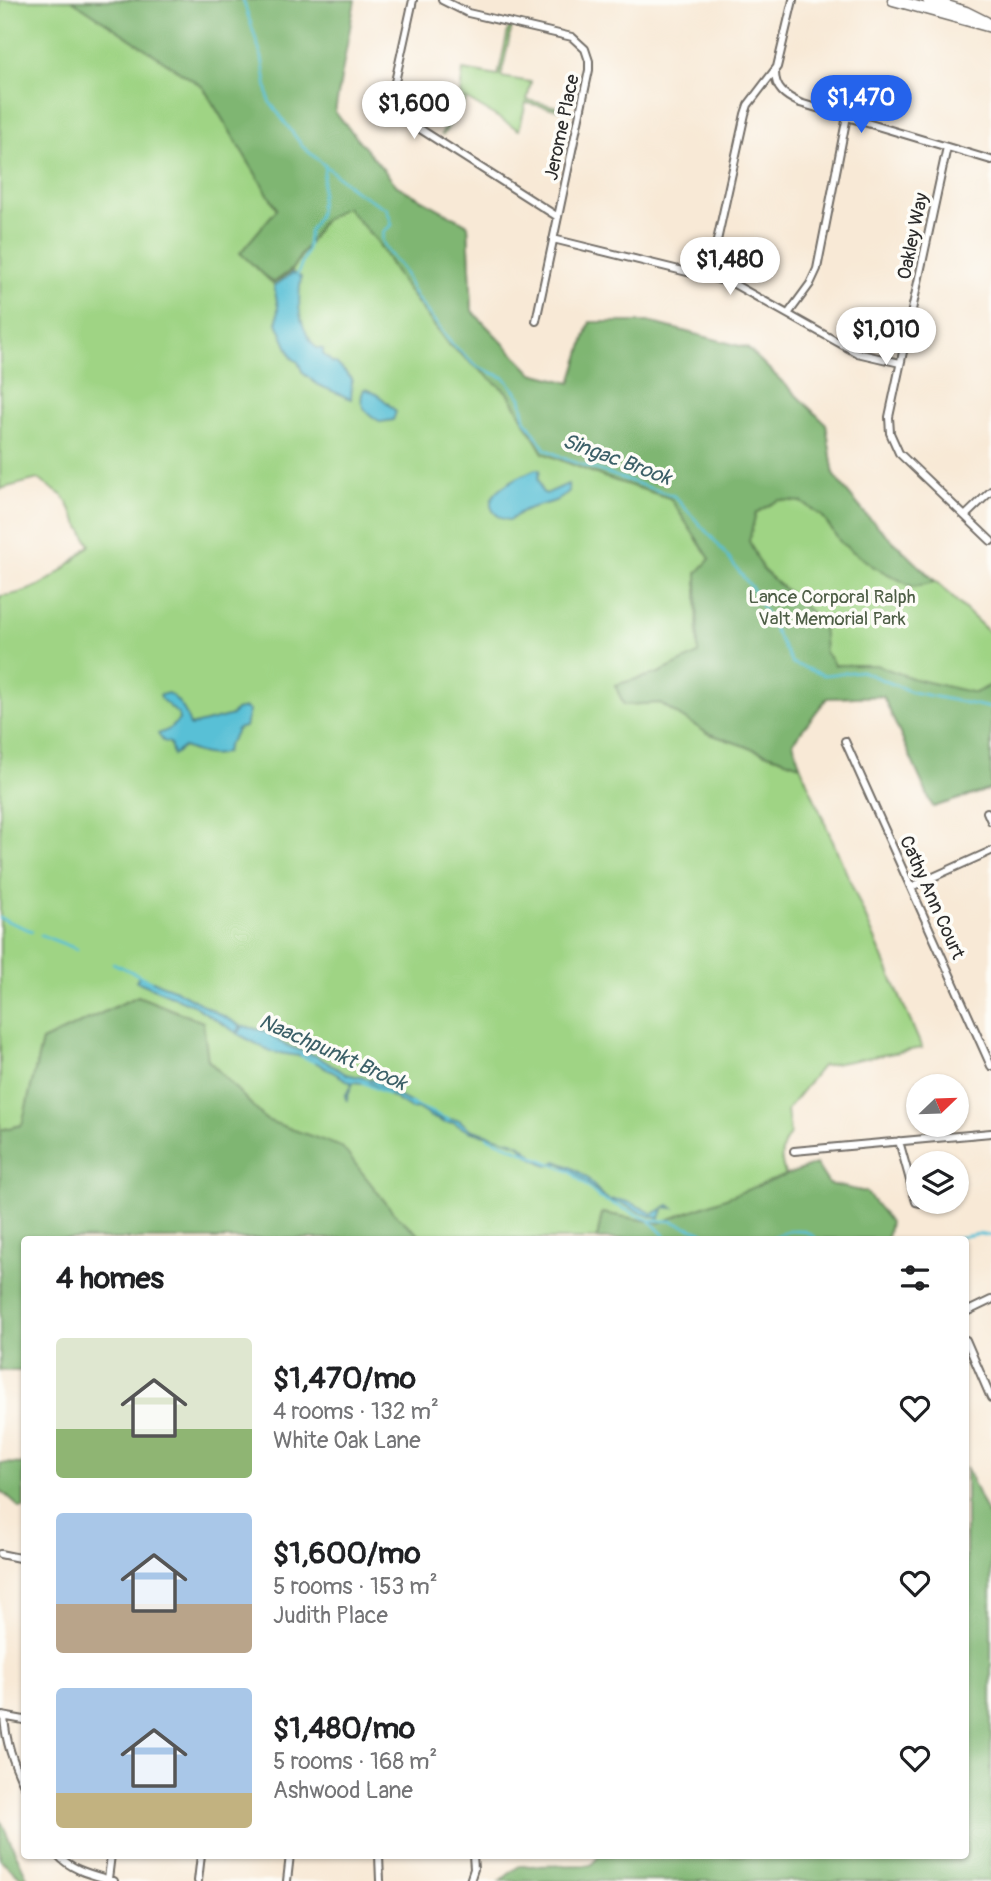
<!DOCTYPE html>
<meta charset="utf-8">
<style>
:root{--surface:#fff;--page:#f6f6f6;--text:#202124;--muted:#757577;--accent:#2563eb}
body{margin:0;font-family:Pangolin,sans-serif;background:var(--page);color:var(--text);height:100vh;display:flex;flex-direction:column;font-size:26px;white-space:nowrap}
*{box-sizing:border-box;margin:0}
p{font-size:23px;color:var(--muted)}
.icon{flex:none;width:38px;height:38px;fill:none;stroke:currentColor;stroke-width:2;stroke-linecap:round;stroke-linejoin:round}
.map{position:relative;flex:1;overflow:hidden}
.details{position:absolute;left:21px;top:1236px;width:948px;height:623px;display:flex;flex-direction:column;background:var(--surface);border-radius:7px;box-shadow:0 2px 5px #0004}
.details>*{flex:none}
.needle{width:46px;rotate:67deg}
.controls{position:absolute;left:906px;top:1074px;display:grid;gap:14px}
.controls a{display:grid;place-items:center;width:63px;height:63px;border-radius:50%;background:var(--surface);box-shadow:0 2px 5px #0004;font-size:35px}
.price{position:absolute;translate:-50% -60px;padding:0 16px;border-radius:24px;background:#fff;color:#222;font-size:23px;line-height:46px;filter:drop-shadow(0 2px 4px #0008)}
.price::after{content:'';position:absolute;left:50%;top:42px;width:21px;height:16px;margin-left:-10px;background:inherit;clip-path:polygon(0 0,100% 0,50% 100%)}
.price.current{background:var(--accent);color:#fff}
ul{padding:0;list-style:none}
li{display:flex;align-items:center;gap:21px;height:175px;padding:0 35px}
li span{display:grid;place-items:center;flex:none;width:196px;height:140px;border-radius:7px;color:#555}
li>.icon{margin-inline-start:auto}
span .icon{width:84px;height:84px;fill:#fffc;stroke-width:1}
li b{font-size:30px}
h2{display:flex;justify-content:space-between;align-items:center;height:84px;padding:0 35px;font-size:30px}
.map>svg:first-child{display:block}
.green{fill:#9fd484;stroke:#658058;stroke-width:2}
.forest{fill:#7fb672;stroke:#55704e;stroke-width:2}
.water{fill:#59c0d6;stroke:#427680;stroke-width:2}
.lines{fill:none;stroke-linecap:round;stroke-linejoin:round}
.stream{stroke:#59c0d6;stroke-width:2.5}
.minor-casing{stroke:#736e67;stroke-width:10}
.primary-casing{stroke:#736e67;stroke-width:13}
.minor{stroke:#fff;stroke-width:6}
.primary{stroke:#fff;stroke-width:10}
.labels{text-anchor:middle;stroke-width:7;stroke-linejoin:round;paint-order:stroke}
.street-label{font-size:19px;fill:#2b2b2b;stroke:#fdfcf7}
.park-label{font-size:19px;fill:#4e5e46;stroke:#fdfcf7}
.water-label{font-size:21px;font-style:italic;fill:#3b5f67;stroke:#fdfcf7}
</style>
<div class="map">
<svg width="991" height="1881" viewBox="0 0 991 1881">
<rect width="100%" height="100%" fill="#fdfcf7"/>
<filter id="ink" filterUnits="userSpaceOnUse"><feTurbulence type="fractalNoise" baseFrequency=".0143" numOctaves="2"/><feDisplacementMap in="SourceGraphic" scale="14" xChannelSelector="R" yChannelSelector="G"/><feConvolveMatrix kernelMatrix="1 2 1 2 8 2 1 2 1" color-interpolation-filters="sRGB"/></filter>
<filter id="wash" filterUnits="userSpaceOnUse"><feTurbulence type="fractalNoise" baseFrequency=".00686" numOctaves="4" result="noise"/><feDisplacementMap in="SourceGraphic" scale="28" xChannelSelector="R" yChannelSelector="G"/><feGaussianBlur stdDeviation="1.57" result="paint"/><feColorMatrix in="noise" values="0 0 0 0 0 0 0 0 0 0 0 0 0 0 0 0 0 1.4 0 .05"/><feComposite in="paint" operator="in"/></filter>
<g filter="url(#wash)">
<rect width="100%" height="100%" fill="#f8e9d6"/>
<path class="green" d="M0,0h72l131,87 75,123 -37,43 32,31 19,-13 31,-50 23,-14 31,34 20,34 50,68 61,50 35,60 61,24 66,21 33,51 -29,-53 -106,-36 -234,-348 63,74 71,39 4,86 60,62 39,10 19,-61h59l98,26 79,76 8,52 33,40 124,118v155l-58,18 -50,-111 -56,2 -34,44 -96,-169 1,82 -39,18 -44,12 9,20 36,-2 47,30 93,32 122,283 -100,18 -35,44 3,24c-10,14 -11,25 -4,42l-127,47 -57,-10 -5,26h-173l-30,-26 -52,-65 -76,-28 -58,-60 -70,-64 -96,45 -20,84 -22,5v-534c38,-2 64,-25 90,-51l-26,-48 -26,-18 -38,10z
M509,26h3l-11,51 30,5 -4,18 49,11 -1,2 -49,-10 -7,27 -52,-31 -24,36 -2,-1 23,-36 -4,-4 3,-24 35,6z"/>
<path class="forest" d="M72,0h283l-20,112 62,74 71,39 4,86 60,62 39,10 19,-61h59l98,26 79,76 8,52 33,40 68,66 -22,5 -39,-20 -33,-24 -19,-27 -21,-14 -22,-2 -23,13 -7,28 14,29 60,53 2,29 10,13h41l39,14 60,14 16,-8v104l-58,18 -50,-111 -56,2 -34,44 7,23 -93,-32 -47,-30 -36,2 -9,-20 44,-12 39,-19 -1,-81 13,-14 -40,-61 -66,-21 -61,-24 -35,-60 -61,-50 -50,-68 -20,-34 -31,-34 -23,14 -32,49 -18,13 -33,-30 37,-44 -74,-122z
M138,996l65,26 5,38 58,60 76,27 52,66 30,26h-400v132h-24v-241l22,-5 20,-84z
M816,1164l13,20 37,8 24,30 -3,17h-290l5,-26 57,10z
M0,1463l24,1v44h-4l-20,-18z
M966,1467l25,55v359h-491l19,-15 72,-1 9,-10h366z
M0,1819l29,62h-4l-25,-22z"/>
<path class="water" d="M293,273l8,4c-3,25 -4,43 10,64 4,6 5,8 12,8v5l10,9h3l16,16 -1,20 -33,-14 -15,-12 -5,-11 -6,-4 -15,-35 1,-16 -4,-21z
M364,389c12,2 24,14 32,23l-3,8 -12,2c-14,-8 -25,-17 -17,-33z
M536,469l4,1 -2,9 4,13 4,2 22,-10 1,7c-12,14 -28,12 -44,19 -5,2 -10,7 -15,10 -7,0 -10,-2 -15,-7 -18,-19 27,-38 41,-44z
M168,693c13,9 18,18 22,33l42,-11 4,-5 9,-2 4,3 -4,16 -8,2c-2,9 -10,13 -11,23 -13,6 -28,1 -42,-5l-11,8 -3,-12 -7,-2 -5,-7 10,-4 11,-10 -1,-6 -17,-15 -1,-4z
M139,976l35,13 67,37 -4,7 -44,-28 -57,-24z
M243,1026l22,5 20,14 31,11 30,18 31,7 10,9 54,29 18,1 11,9 51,16 15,13 14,7 6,-4c11,4 23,9 32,18 7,7 11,15 21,21 13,-3 32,7 44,14l16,-9 4,3 -9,-1 -4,11c-19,-1 -33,-17 -53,-17l-28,-25 -19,-13 -13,3 -19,-11 -8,-10 -9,-4 -43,-10 -14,-8h-9l-14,-6 -14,-9 -6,1 -39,-25 -19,-2c-1,7 -7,11 -6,19l-2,-5 7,-11 -2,-3 -44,-25 -34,-5 -34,-18z"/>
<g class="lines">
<path class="stream" d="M243,0l19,58 7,43 34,46 51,43 33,19 5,16 -8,6 -2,9 6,12 15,18 13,27 36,47 26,23 27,11 16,20 4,21 20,30 23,11 106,36 42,46 36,46 40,75 32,12 37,-4 51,21 79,16
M297,275l10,-24 2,-19 10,-18 6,-49
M0,918l32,13
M41,935l36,14
M113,963l38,18
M301,1056l13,6
M362,1082l26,12
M410,1103l39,17
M487,1137l84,35 29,26 49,22 19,19
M649,1220l22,1 36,13h25l15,5
M772,1239c15,-10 31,-14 44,0
M949,1239l29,-5 13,2"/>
</g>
</g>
<g filter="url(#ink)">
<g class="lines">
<g class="minor-casing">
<path id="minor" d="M413,0l-20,91 2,15 11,14 152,97
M442,0l26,13 104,24 13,12 4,12v9l-53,251
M775,72c0,17 10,24 25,31l191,57
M947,147l-58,270 1,16 9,20 92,88
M553,239l179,44 125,70 43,10
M709,277l36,-163 3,-9 29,-38 16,-67
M788,314l22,-30 7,-15 30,-153
M965,516l26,-25
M845,741l146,325
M987,812l4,9
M911,887l80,-36
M899,1141l17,61 9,2 24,-2
M794,1151l197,-18
M966,1312l25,-12
M966,1340l25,58
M0,1554l24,5
M2,1716l22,4
M4,1717c2,26 9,45 20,68
M58,1855c14,16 36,20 56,26
M379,1855l1,26
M108,1879l3,-24
M198,1881l3,-26
M287,1881l3,-26
M470,1881l4,-12 -1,-14"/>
</g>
<g class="primary-casing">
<path id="primary" d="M893,0l98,27
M928,0l38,12 20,10"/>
</g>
<use href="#minor" class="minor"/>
<use href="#primary" class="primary"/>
</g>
</g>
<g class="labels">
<g class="street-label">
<text transform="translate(561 127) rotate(-78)" y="7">Jerome Place</text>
<text transform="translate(912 236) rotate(-78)" y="7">Oakley Way</text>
<text transform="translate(933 897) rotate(66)" y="7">Cathy Ann Court</text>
</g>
<g class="park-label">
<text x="832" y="603">Lance Corporal Ralph<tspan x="832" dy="22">Valt Memorial Park</tspan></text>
</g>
<g class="water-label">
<text transform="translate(617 459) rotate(20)" y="7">Singac Brook</text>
<text transform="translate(333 1052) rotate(24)" y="7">Naachpunkt Brook</text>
</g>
</g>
</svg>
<div class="controls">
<a><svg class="needle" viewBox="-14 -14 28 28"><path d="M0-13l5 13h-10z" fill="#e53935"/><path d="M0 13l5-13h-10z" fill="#757577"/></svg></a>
<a><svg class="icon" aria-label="layers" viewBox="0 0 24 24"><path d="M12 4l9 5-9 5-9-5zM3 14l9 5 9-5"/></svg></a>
</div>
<b class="price current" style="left:861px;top:135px">$1,470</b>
<b class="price" style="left:414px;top:141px">$1,600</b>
<b class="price" style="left:730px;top:297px">$1,480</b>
<b class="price" style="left:886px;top:367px">$1,010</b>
<section class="details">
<h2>4 homes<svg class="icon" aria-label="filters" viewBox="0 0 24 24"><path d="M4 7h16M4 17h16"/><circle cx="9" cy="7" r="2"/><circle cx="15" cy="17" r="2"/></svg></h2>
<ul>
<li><span style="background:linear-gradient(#dfe7d0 65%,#8fb573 0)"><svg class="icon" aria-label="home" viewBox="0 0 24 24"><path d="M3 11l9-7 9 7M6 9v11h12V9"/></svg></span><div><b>$1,470/mo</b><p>4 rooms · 132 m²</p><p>White Oak Lane</p></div><svg class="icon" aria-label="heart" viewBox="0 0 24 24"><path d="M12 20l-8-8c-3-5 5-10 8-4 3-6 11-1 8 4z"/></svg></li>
<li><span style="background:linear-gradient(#a9c7e8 65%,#b9a48a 0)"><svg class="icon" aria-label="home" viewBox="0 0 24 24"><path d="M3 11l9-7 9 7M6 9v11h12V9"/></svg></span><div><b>$1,600/mo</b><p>5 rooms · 153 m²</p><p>Judith Place</p></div><svg class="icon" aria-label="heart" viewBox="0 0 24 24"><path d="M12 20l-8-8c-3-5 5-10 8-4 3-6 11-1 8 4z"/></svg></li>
<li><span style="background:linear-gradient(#a9c7e8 75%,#c2b280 0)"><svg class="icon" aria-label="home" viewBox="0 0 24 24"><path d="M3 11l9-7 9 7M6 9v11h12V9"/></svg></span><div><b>$1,480/mo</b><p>5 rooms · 168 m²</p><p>Ashwood Lane</p></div><svg class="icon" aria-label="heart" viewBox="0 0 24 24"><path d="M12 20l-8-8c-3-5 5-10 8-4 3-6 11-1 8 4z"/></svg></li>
</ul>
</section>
</div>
